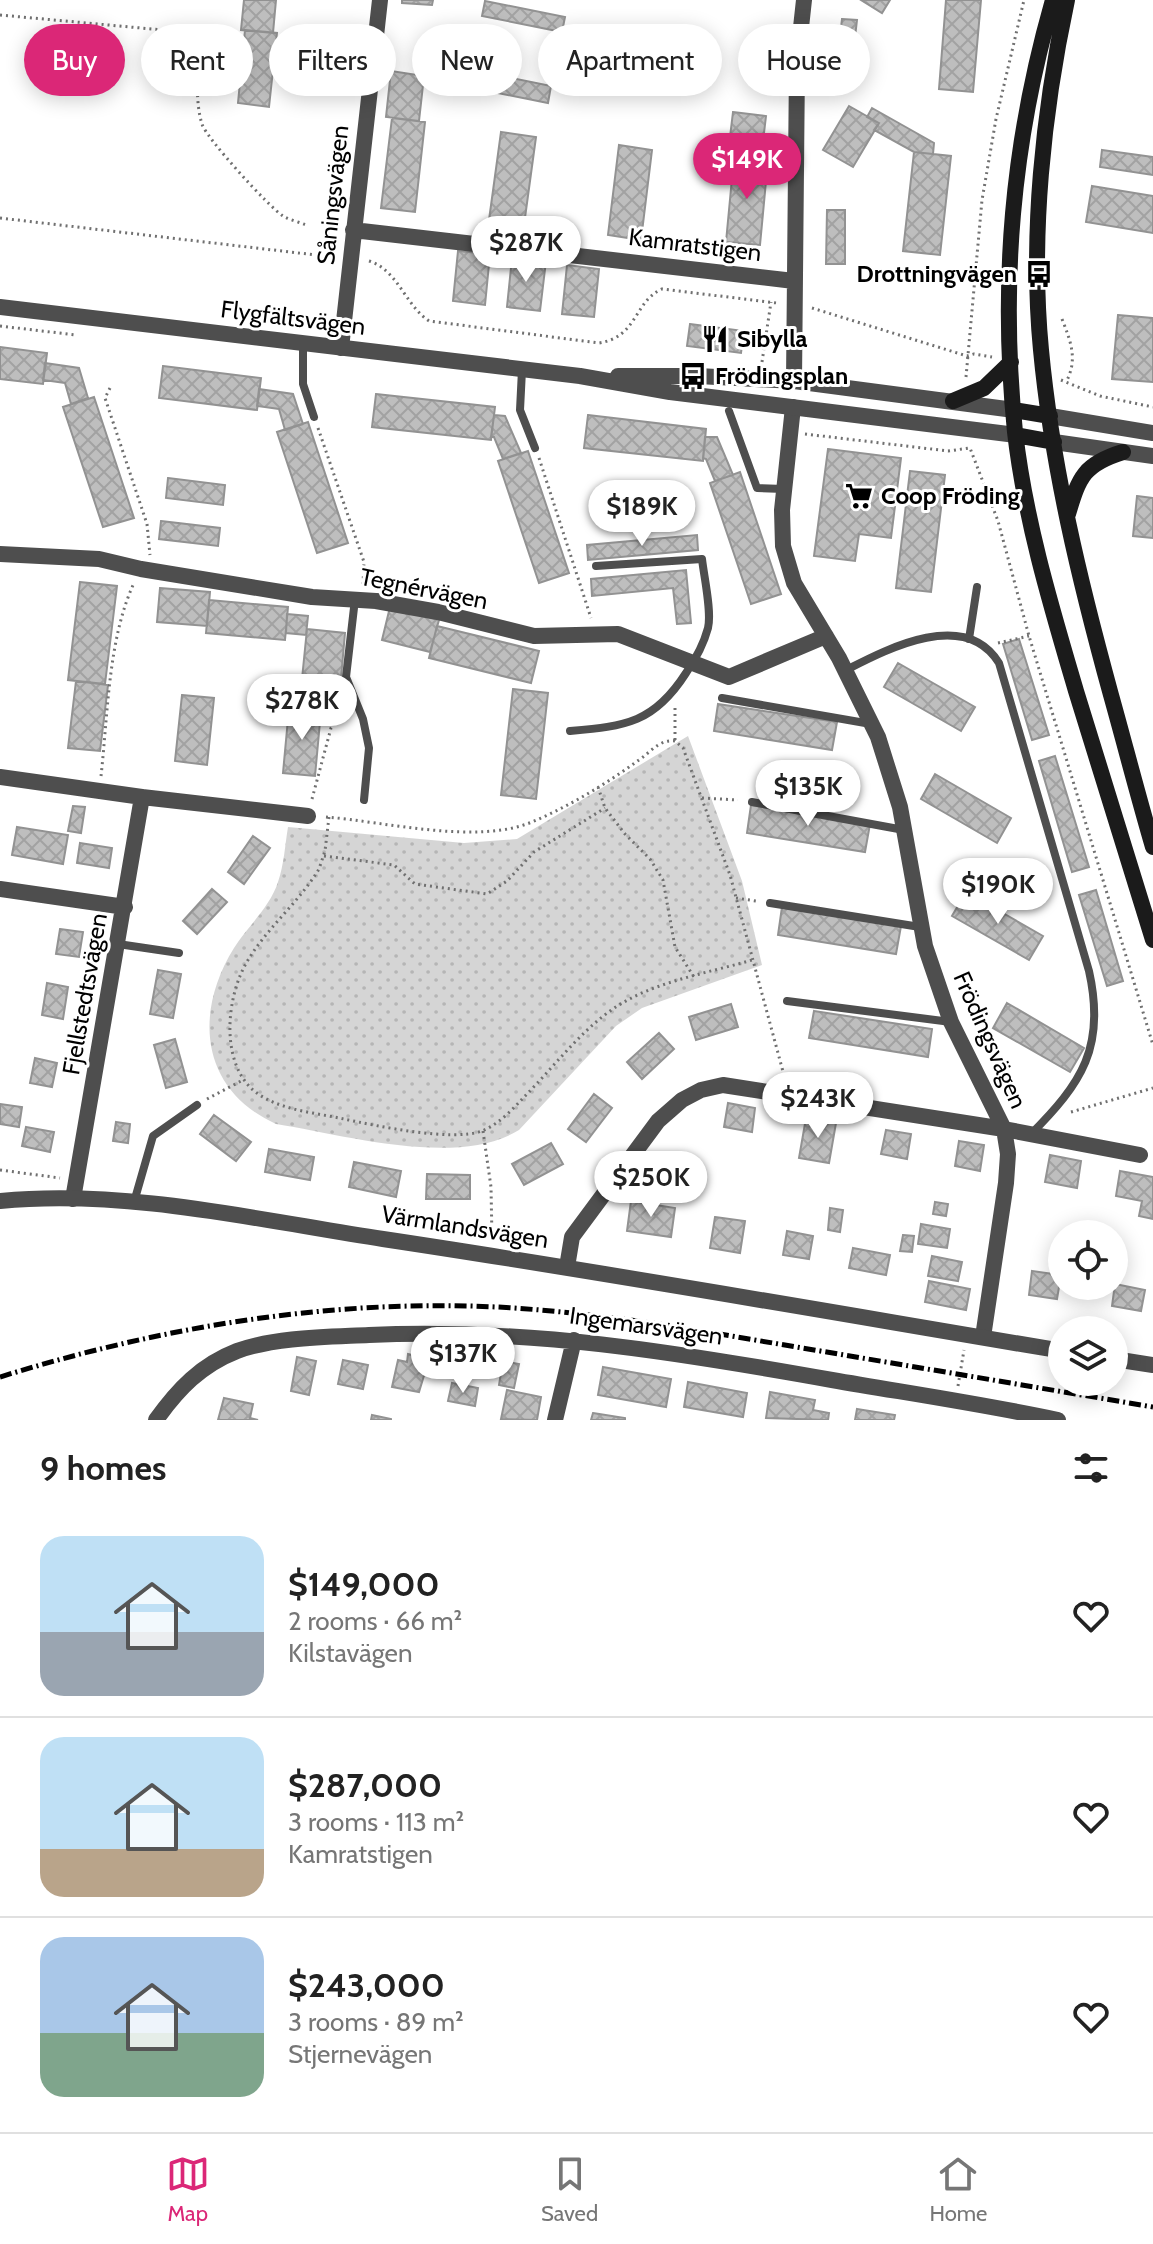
<!DOCTYPE html>
<meta charset="utf-8">
<style>
:root{--surface:#fff;--page:#f2f2f2;--text:#222;--muted:#767676;--line:#e0e0e0;--accent:#db2777}
body{margin:0;font-family:Cabin,sans-serif;background:var(--page);color:var(--text);height:100vh;display:flex;flex-direction:column;font-size:30px;white-space:nowrap}
*{box-sizing:border-box;margin:0}
p{font-size:26px;color:var(--muted)}
.icon{flex:none;width:44px;height:44px;fill:none;stroke:currentColor;stroke-width:2;stroke-linecap:round;stroke-linejoin:round}
.map{position:relative;height:1420px;overflow:hidden}
.details{display:flex;flex-direction:column;background:var(--surface);flex:1}
.details>*{flex:none}
.top-card{position:absolute;left:24px;top:24px;width:1106px;height:72px;display:flex;gap:16px}
.fabs{position:absolute;left:1048px;top:1220px;display:grid;gap:16px}
.fabs a{display:grid;place-items:center;width:80px;height:80px;border-radius:50%;background:var(--surface);box-shadow:0 4px 20px #0003;font-size:40px}
.price{position:absolute;translate:-50% -68px;padding:0 18px;border-radius:28px;background:#fff;color:#222;font-size:26px;line-height:52px;filter:drop-shadow(0 2px 4px #0008)}
.price::after{content:'';position:absolute;left:50%;top:48px;width:24px;height:18px;margin-left:-12px;background:inherit;clip-path:polygon(0 0,100% 0,50% 100%)}
.price.selected{background:var(--accent);color:#fff}
ul{padding:0;list-style:none}
li{display:flex;align-items:center;gap:24px;height:200px;padding:0 40px}
li+li{border-top:2px solid var(--line)}
li span{display:grid;place-items:center;flex:none;width:224px;height:160px;border-radius:24px;color:#555}
li>.icon{margin-inline-start:auto}
span .icon{width:96px;height:96px;fill:#fffc;stroke-width:1}
li b{font-size:34px}
h2{display:flex;justify-content:space-between;align-items:center;height:96px;padding:0 40px;font-size:34px}
.tag{padding:0 28px;border-radius:36px;background:var(--surface);box-shadow:0 4px 20px #0003;font-size:28px;line-height:72px}
.tag.selected{background:var(--accent);color:#fff}
.tab-bar{display:flex;justify-content:space-around;align-items:center;height:112px;border-top:2px solid var(--line);background:var(--surface);font-size:22px;color:var(--muted)}
.tab-bar a{display:grid;justify-items:center;gap:4px}
.tab-bar .selected{color:var(--accent)}
.map>svg:first-child{display:block}
.grass{fill:url(#grass-dots)}
.building{fill:url(#building-cross-hatch);stroke:#929292;stroke-width:2}
.lines{fill:none;stroke-linecap:round;stroke-linejoin:round}
.path{stroke:#707070;stroke-width:3;stroke-dasharray:2 4;stroke-linecap:butt}
.service{stroke:#4e4e4e;stroke-width:8}
.minor{stroke:#4e4e4e;stroke-width:16}
.tertiary{stroke:#4e4e4e;stroke-width:16}
.secondary{stroke:#1b1b1b;stroke-width:16}
.rail{stroke:#000;stroke-width:5;stroke-dasharray:12 4 2 4;stroke-linecap:butt}
.labels{text-anchor:middle;stroke-width:6;stroke-linejoin:round;paint-order:stroke}
.street-label{font-size:24px;fill:#000;stroke:#fff}
.poi-label{font-size:24px;font-weight:bold;fill:#000;stroke:#fff;text-anchor:start}
</style>
<div class="map">
<svg width="1153" height="1420" viewBox="0 0 1153 1420">
<defs>
<pattern id="grass-dots" width="8" height="8" patternUnits="userSpaceOnUse" patternTransform="scale(2)"><rect width="8" height="8" fill="#d5d5d5"/><path d="M2 2h.1M6 6h.1" fill="none" stroke="#b5b5b5" stroke-width="1.8" stroke-linecap="round"/></pattern>
<pattern id="building-cross-hatch" width="8" height="8" patternUnits="userSpaceOnUse" patternTransform="scale(2)"><rect width="8" height="8" fill="#bebebe"/><path d="M0 0l8 8M0 8l8-8" fill="none" stroke="#a2a2a2"/></pattern>
</defs>
<rect width="100%" height="100%" fill="#fff"/>
<path class="grass" d="M688,736l54,145 20,84 -120,43 -26,18 -97,104c-61,38 -174,5 -243,-6 -75,-34 -83,-110 -42,-176 14,-22 36,-41 44,-66 6,-17 7,-37 10,-55l176,16 53,-4z"/>
<path class="building" d="M244,0h32l-3,33 -32,-3z
M402,0h31l-1,5 -30,-2z
M861,0h29l-8,13z
M946,0h35l-8,92 -34,-3z
M485,1l80,16 -3,15 -80,-16z
M842,19l15,1 -6,51 -15,-2z
M245,30l32,3 -8,74 -31,-4z
M447,65l104,21 -3,17 -105,-21z
M391,71l33,5 -5,45 -33,-4z
M849,106l30,17 -26,44 -30,-17z
M872,108l62,35 -1,11 -19,-2 -40,-22 5,-7 -12,-6z
M733,112l33,4 -5,42 -33,-4z
M392,118l33,4 -10,90 -34,-4z
M501,132l35,5 -12,88 -35,-5z
M619,145l33,5 -11,90 -33,-5z
M1102,150l51,7v18l-53,-8z
M914,152l37,4 -11,99 -37,-4z
M734,157l34,3 -8,85 -34,-3z
M1092,186l61,10v37l-67,-11z
M827,210h18v54h-19z
M458,251l32,3 -5,51 -32,-4z
M512,258l34,3 -6,50 -33,-4z
M567,265l32,4 -5,48 -32,-3z
M1118,315l35,3v64l-41,-3z
M690,324l54,7 -3,22 -54,-7z
M0,347l47,6 -4,31 -43,-5z
M45,363l34,5 9,30 -17,6 -6,-21 -22,-3z
M163,366l98,12 -4,32 -98,-12z
M259,389l34,5 10,30 -18,6 -6,-21 -22,-3z
M376,394l119,13 -4,33 -119,-13z
M94,397l40,121 -31,9 -40,-120z
M494,415l11,1 16,37 -18,6 -9,-22h-3z
M588,415l118,14 -3,32 -119,-13z
M308,422l40,121 -31,10 -40,-121z
M705,437h12l16,38 -18,6 -9,-22 -3,-1z
M828,449l73,9 -10,80 -32,-4 -4,27 -41,-5z
M528,451l41,122 -30,10 -41,-122z
M910,471l35,4 -14,117 -35,-4z
M740,472l41,122 -30,10 -41,-121z
M168,478l57,7 -2,20 -57,-7z
M1137,496l16,2v40l-20,-2z
M161,521l59,7 -2,18 -59,-7z
M697,535l1,15 -110,10 -1,-15z
M686,570l5,53 -14,1 -4,-36 -81,8 -1,-17z
M80,582l37,4 -12,98 -37,-4z
M160,588l50,4 -3,34 -50,-4z
M209,600l79,7 -3,33 -79,-7z
M390,607l49,13 -9,32 -48,-12z
M287,614l21,2 -2,19 -20,-2z
M437,626l102,25 -8,32 -102,-25z
M307,629l38,4 -7,79 -39,-3z
M1019,639l30,96 -17,5 -29,-96z
M898,663l77,44 -14,24 -77,-44z
M76,681l32,4 -8,66 -32,-3z
M513,689l35,4 -12,106 -35,-4z
M182,695l32,3 -7,67 -32,-4z
M718,704l119,18 -5,28 -118,-19z
M289,708l32,3 -6,65 -32,-3z
M1055,756l34,111 -17,5 -33,-111z
M935,774l76,44 -14,25 -76,-44z
M751,805l119,19 -5,28 -118,-19z
M73,806l12,1 -4,26 -13,-2z
M17,827l51,8 -5,29 -51,-9z
M253,836l17,12 -26,36 -16,-12z
M80,843l32,5 -3,20 -32,-5z
M212,889l15,13 -30,32 -14,-13z
M1096,890l27,91 -16,5 -28,-91z
M966,892l77,44 -14,24 -77,-44z
M782,907l119,19 -5,28 -118,-19z
M60,929l23,3 -4,25 -23,-3z
M158,970l23,4 -8,44 -23,-4z
M47,983l21,4 -5,32 -21,-4z
M1007,1003l77,45 -14,24 -77,-44z
M731,1004l7,23 -42,13 -7,-23z
M814,1011l118,18 -4,28 -119,-19z
M659,1033l15,16 -32,30 -15,-17z
M175,1039l12,43 -21,6 -12,-43z
M35,1058l22,5 -5,24 -22,-4z
M594,1094l18,14 -26,34 -18,-13z
M728,1103l27,5 -3,24 -28,-5z
M0,1104l22,3 -3,20 -19,-3z
M214,1115l37,27 -15,19 -36,-27z
M806,1118l30,5 -7,40 -30,-5z
M116,1122l14,2 -2,19 -15,-2z
M26,1127l28,5 -4,20 -28,-6z
M886,1130l25,4 -4,25 -26,-5z
M959,1141l25,4 -4,26 -25,-5z
M551,1143l12,21 -39,21 -12,-21z
M269,1149l45,8 -4,23 -45,-8z
M1050,1155l31,6 -4,27 -32,-6z
M354,1162l47,9 -5,26 -47,-10z
M1120,1171l33,6v42l-14,-3 3,-15 -26,-5z
M427,1174l43,1v24h-44z
M631,1201l44,7 -4,29 -44,-6z
M935,1202l13,2 -2,12 -13,-2z
M830,1208l13,2 -3,22 -12,-2z
M715,1217l30,4 -5,32 -30,-5z
M921,1224l29,5 -3,19 -29,-4z
M787,1231l26,5 -4,23 -26,-4z
M903,1235l11,1 -2,16 -12,-1z
M853,1248l37,7 -4,20 -37,-7z
M932,1256l30,6 -4,19 -30,-5z
M1032,1271l29,4 -4,24 -28,-4z
M929,1281l41,8 -4,21 -41,-8z
M1115,1284l30,6 -4,21 -29,-5z
M408,1354l21,5 -10,33 -27,-5 6,-27 9,2z
M297,1357l19,4 -7,34 -18,-4z
M343,1360l25,5 -5,24 -25,-5z
M503,1361l16,3 -5,24 -15,-3z
M603,1367l68,12 -5,28 -68,-12z
M688,1382l59,11 -4,24 -59,-10z
M452,1383l26,5 -3,18 -27,-5z
M507,1390l34,7 -4,23 -36,-1z
M770,1392l45,8 -2,10 16,3 -1,7 -62,-2z
M224,1398l29,6 -3,14 8,2h-40z
M857,1409l38,6 -1,5h-39z
M593,1413l32,5v2h-34z
M372,1415l19,4v1h-20z"/>
<g class="lines">
<path class="path" d="M0,15l195,18c6,29 -2,62 7,91 4,14 68,84 81,92 7,4 16,6 23,9
M0,218l333,39
M369,261c29,9 36,44 60,60l170,22c39,-6 35,-42 63,-54l115,14
M812,308l155,48 7,-2 18,3
M1062,319c9,23 16,41 4,63
M0,326l76,9
M762,362l9,-60
M966,377l16,-177 14,-81 28,-119
M1061,380l39,16 53,11
M110,388l-5,10 42,126 3,31
M318,428l46,134 -1,22
M805,434l143,17 22,-3 28,73 31,115 124,409
M539,458l52,160
M998,643l31,-7
M675,708v33
M101,776c7,-62 7,-137 33,-193
M598,787l7,21 20,26 25,25 13,21 12,67 19,30
M702,798l36,2
M312,799l19,-71 10,-13 1,-10
M326,817c61,5 151,28 206,5 40,-17 77,-40 111,-65 10,-8 19,-18 32,-16l8,7 47,127 55,204
M329,817l-4,34 -6,18c-20,33 -51,58 -71,91 -23,37 -30,112 15,137 24,14 54,16 81,22 33,7 108,23 138,12 17,-7 30,-21 42,-34 28,-28 54,-63 86,-86 40,-29 95,-37 142,-51
M324,856l70,9 21,19 72,10 20,-13 27,-29 71,-44
M736,898l20,3
M207,1099l36,-19
M1071,1112l82,-24
M483,1131l8,56 1,51
M0,1170l60,8
M958,1386l6,-36"/>
<path class="service" d="M303,344v40l11,33
M522,370l-2,40 15,38
M729,411l28,77 27,1
M355,599l-9,78 17,42 6,29 -5,52
M969,639l8,-52
M846,670c41,-21 119,-62 153,-7l90,308c17,76 -7,112 -59,164
M722,698l149,26
M570,731c56,-5 84,-8 116,-58 9,-13 18,-30 22,-45 4,-16 -4,-51 -6,-69l-106,7
M752,802l152,28
M770,903l150,24
M118,944l61,9
M787,1001l164,21
M134,1202l19,-66 44,-31"/>
<path class="minor" d="M353,230l441,51
M341,348l39,-348
M794,381l3,-317 7,-64
M793,407l-11,103 1,36 11,37 45,75 39,79 22,70 25,139 26,76 53,107 4,25 -2,29 -23,154
M0,554l99,5 42,10 171,28 64,4 62,11 96,24 84,-2 111,43 97,-41
M0,777l142,20 166,19
M0,889l125,18
M73,1199l69,-402
M567,1267l5,-30 86,-116 24,-21 19,-10 22,-5 281,44 136,26
M156,1420c22,-31 45,-55 81,-69 38,-14 92,-14 132,-16 160,-7 306,17 463,45 75,13 151,24 226,40
M555,1420l19,-80"/>
<path class="tertiary" d="M0,307l580,69 90,16 346,43
M618,376h80l96,5 220,29
M1050,416l103,17
M1054,442l99,14
M0,1201c128,-12 258,19 383,38 227,34 453,74 679,112
M1114,1359l39,6"/>
<path class="secondary" d="M1053,0c-41,143 -53,283 -38,432 10,88 36,174 61,259 26,83 51,166 77,249
M1067,0c-24,112 -37,236 -26,350 11,117 39,232 70,345 14,50 27,101 42,152
M953,401l31,-13 27,-26
M1014,410l36,6
M1016,435l38,7
M1068,514c11,-37 16,-50 55,-62"/>
<path class="rail" d="M0,1377c161,-50 328,-78 497,-70 57,3 113,10 169,18l487,82"/>
</g>
<defs>
<g id="bus-bare" transform="scale(2.16)"><path d="M-5-6H5V4H4V6H2V4H-2V6H-4V4H-5ZM-3.5-4V0h7V-4ZM-3.5 1.2v1.5H-2V1.2ZM2 1.2v1.5H3.5V1.2Z" fill="#000" stroke="#fff" stroke-width="2.5" paint-order="stroke"/></g>
<g id="restaurant-bare" transform="scale(2.16)"><path d="M-5-6h1v4h1v-4h1v4h1v-4h1v5L-1.5 .5V6h-2V.5L-5-1ZM5-6V6H3V1.5H1.5Q1.5-4 5-6Z" fill="#000" stroke="#fff" stroke-width="2.5" paint-order="stroke"/></g>
<g id="supermarket-bare" transform="scale(2.16)"><path d="M-6-5.5h2.5l.6 2H6L4.5 2H-2.5L-4.4-4H-6ZM-1.5 3.2a1.3 1.3 0 1 0 .1 0ZM3 3.2a1.3 1.3 0 1 0 .1 0Z" fill="#000" stroke="#fff" stroke-width="2.5" paint-order="stroke"/></g>
</defs>
<g fill-rule="evenodd">
<use href="#bus-bare" x="1039" y="274"/>
<use href="#restaurant-bare" x="715" y="339"/>
<use href="#bus-bare" x="693" y="376"/>
<use href="#supermarket-bare" x="859" y="496"/>
</g>
<g class="labels">
<g class="street-label">
<text transform="translate(333 195) rotate(-84)" y="8">Såningsvägen</text>
<text transform="translate(695 245) rotate(7)" y="8">Kamratstigen</text>
<text transform="translate(293 318) rotate(7)" y="8">Flygfältsvägen</text>
<text transform="translate(424 589) rotate(11)" y="8">Tegnérvägen</text>
<text transform="translate(85 994) rotate(-80)" y="8">Fjellstedtsvägen</text>
<text transform="translate(990 1040) rotate(66)" y="8">Frödingsvägen</text>
<text transform="translate(465 1227) rotate(9)" y="8">Värmlandsvägen</text>
<text transform="translate(646 1326) rotate(8)" y="8">Ingemarsvägen</text>
</g>
<g class="poi-label">
<text x="1017" y="282" text-anchor="end">Drottningvägen</text>
<text x="737" y="347">Sibylla</text>
<text x="715" y="384">Frödingsplan</text>
<text x="881" y="504">Coop Fröding</text>
</g>
</g>
</svg>
<div class="fabs">
<a><svg class="icon" aria-label="locate" viewBox="0 0 24 24"><circle cx="12" cy="12" r="6"/><path d="M12 2v4M12 18v4M2 12h4M18 12h4"/></svg></a>
<a><svg class="icon" aria-label="layers" viewBox="0 0 24 24"><path d="M12 4l9 5-9 5-9-5zM3 14l9 5 9-5"/></svg></a>
</div>
<b class="price selected" style="left:747px;top:201px">$149K</b>
<b class="price" style="left:526px;top:284px">$287K</b>
<b class="price" style="left:642px;top:548px">$189K</b>
<b class="price" style="left:302px;top:742px">$278K</b>
<b class="price" style="left:808px;top:828px">$135K</b>
<b class="price" style="left:998px;top:926px">$190K</b>
<b class="price" style="left:818px;top:1140px">$243K</b>
<b class="price" style="left:651px;top:1219px">$250K</b>
<b class="price" style="left:463px;top:1395px">$137K</b>
<div class="top-card">
<a class="tag selected">Buy</a>
<a class="tag">Rent</a>
<a class="tag">Filters</a>
<a class="tag">New</a>
<a class="tag">Apartment</a>
<a class="tag">House</a>
</div>
</div>
<section class="details">
<h2>9 homes<svg class="icon" aria-label="filters" viewBox="0 0 24 24"><path d="M4 7h16M4 17h16"/><circle cx="9" cy="7" r="2"/><circle cx="15" cy="17" r="2"/></svg></h2>
<ul>
<li><span style="background:linear-gradient(#bfe0f5 60%,#9aa5b1 0)"><svg class="icon" aria-label="home" viewBox="0 0 24 24"><path d="M3 11l9-7 9 7M6 9v11h12V9"/></svg></span><div><b>$149,000</b><p>2 rooms · 66 m²</p><p>Kilstavägen</p></div><svg class="icon" aria-label="heart" viewBox="0 0 24 24"><path d="M12 20l-8-8c-3-5 5-10 8-4 3-6 11-1 8 4z"/></svg></li>
<li><span style="background:linear-gradient(#bfe0f5 70%,#b9a48a 0)"><svg class="icon" aria-label="home" viewBox="0 0 24 24"><path d="M3 11l9-7 9 7M6 9v11h12V9"/></svg></span><div><b>$287,000</b><p>3 rooms · 113 m²</p><p>Kamratstigen</p></div><svg class="icon" aria-label="heart" viewBox="0 0 24 24"><path d="M12 20l-8-8c-3-5 5-10 8-4 3-6 11-1 8 4z"/></svg></li>
<li><span style="background:linear-gradient(#a9c7e8 60%,#7fa58c 0)"><svg class="icon" aria-label="home" viewBox="0 0 24 24"><path d="M3 11l9-7 9 7M6 9v11h12V9"/></svg></span><div><b>$243,000</b><p>3 rooms · 89 m²</p><p>Stjernevägen</p></div><svg class="icon" aria-label="heart" viewBox="0 0 24 24"><path d="M12 20l-8-8c-3-5 5-10 8-4 3-6 11-1 8 4z"/></svg></li>
</ul>
</section>
<nav class="tab-bar">
<a class="selected"><svg class="icon" aria-label="map" viewBox="0 0 24 24"><path d="M3 6l6-2 6 2 6-2v14l-6 2-6-2-6 2zM9 4v14M15 6v14"/></svg>Map</a>
<a><svg class="icon" aria-label="saved" viewBox="0 0 24 24"><path d="M7 4h10v16l-5-4-5 4z"/></svg>Saved</a>
<a><svg class="icon" aria-label="home" viewBox="0 0 24 24"><path d="M3 11l9-7 9 7M6 9v11h12V9"/></svg>Home</a>
</nav>
